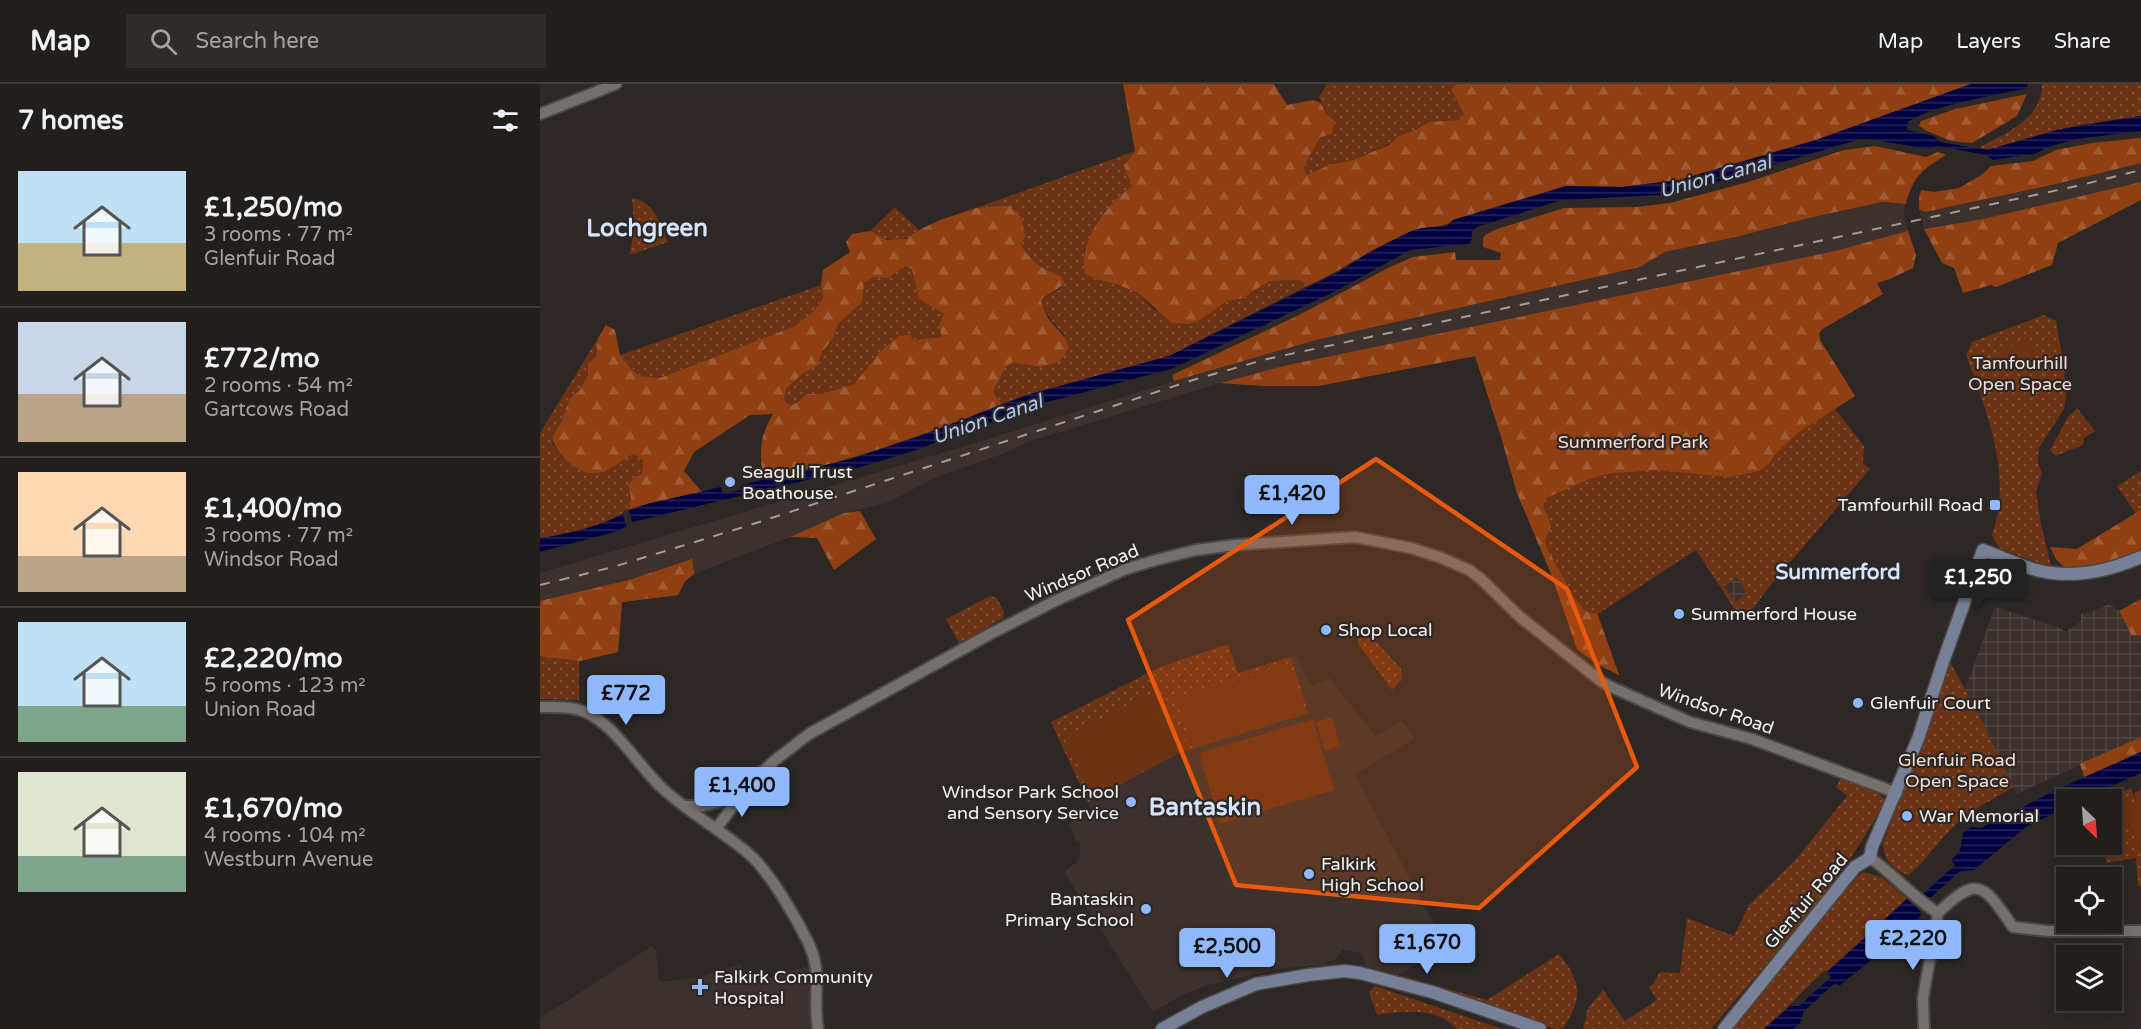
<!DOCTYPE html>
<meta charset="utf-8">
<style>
:root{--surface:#221e1c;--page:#2e2b29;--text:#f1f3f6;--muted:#a2a2a3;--line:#3f3c3b;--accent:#90b8fd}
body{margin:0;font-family:"Varela Round",sans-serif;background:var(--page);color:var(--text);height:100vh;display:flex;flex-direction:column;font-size:22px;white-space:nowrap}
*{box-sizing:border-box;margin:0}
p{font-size:20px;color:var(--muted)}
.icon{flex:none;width:33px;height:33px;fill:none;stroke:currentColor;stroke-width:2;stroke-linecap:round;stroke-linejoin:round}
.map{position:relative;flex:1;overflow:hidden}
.panel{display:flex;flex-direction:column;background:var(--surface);width:540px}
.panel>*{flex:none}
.needle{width:39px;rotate:155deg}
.controls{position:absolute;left:1516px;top:705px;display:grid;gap:12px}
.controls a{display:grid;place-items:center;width:66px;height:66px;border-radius:0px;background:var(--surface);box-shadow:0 3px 15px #0003,0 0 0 2px var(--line);font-size:30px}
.price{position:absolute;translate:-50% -51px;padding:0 14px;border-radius:6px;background:var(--accent);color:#111;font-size:20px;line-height:39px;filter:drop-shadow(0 2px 3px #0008)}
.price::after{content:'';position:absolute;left:50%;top:36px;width:18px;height:14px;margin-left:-9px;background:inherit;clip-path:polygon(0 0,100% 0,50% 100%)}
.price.selected{background:#222;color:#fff}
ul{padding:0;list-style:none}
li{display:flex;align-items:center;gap:18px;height:150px;padding:0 18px}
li+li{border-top:2px solid var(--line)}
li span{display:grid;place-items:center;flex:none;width:168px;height:120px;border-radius:0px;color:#555}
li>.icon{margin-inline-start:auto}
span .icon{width:72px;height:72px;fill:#fffc;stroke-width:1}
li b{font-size:26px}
h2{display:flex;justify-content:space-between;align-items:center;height:72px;padding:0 18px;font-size:26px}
header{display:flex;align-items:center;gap:36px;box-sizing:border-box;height:84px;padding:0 30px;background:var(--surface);border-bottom:2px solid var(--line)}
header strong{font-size:28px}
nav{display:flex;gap:33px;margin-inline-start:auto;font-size:21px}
.search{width:420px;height:54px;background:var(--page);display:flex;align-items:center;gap:15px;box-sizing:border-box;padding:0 21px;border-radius:0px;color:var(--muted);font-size:22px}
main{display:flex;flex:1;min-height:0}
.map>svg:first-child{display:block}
.built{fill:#3c312c}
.industrial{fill:url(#industrial-grid)}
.grass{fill:url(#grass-dots);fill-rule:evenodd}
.forest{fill:url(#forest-firs);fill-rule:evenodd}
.garden{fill:#6b3214}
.water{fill:url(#water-rules)}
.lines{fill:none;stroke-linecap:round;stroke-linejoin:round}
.tertiary-casing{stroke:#4b4745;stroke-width:14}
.secondary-casing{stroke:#4b4745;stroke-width:15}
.tertiary{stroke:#76706d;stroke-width:10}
.secondary{stroke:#778096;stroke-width:12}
.rail{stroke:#a19d9b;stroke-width:2;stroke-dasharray:10 10;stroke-linecap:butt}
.marked{fill:#e8590c;fill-opacity:0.2;stroke:#e8590c;stroke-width:4.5;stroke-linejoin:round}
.poi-dot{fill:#90b8fd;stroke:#2d2826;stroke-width:2}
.labels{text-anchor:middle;stroke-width:4.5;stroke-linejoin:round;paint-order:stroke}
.park-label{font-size:18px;fill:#f4dcd2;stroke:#2d2826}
.poi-label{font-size:18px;fill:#f5f2f0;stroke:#2d2826;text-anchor:start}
.street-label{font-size:18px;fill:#f5f2f0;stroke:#2d2826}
.water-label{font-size:20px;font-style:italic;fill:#b0c7ef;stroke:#2d2826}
.quarter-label{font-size:21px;font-weight:bold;fill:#d5e4ff;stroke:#2d2826}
.district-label{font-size:24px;font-weight:bold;fill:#d5e4ff;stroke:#2d2826}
</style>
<header>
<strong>Map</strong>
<div class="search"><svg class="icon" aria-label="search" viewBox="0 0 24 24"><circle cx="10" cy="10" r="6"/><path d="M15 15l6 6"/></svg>Search here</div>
<nav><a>Map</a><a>Layers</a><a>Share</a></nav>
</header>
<main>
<section class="panel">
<h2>7 homes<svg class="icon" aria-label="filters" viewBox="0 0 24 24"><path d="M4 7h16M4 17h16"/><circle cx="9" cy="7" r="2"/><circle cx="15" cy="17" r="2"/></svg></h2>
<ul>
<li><span style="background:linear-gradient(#bfe0f5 60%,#c2b280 0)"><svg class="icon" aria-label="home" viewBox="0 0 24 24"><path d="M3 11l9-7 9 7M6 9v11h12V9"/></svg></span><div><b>£1,250/mo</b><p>3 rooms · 77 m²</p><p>Glenfuir Road</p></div></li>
<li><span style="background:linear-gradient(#c9d6e8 60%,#b9a48a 0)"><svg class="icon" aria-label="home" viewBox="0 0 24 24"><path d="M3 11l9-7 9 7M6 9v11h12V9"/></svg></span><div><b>£772/mo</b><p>2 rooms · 54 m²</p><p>Gartcows Road</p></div></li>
<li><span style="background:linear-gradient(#ffd9b3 70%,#b9a48a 0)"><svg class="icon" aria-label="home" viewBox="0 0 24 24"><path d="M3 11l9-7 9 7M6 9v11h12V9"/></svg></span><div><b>£1,400/mo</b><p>3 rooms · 77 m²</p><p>Windsor Road</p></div></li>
<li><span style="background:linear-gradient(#bfe0f5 70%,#7fa58c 0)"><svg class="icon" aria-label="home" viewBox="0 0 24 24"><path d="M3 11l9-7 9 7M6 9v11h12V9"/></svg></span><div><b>£2,220/mo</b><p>5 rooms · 123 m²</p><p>Union Road</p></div></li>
<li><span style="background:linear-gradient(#dfe7d0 70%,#7fa58c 0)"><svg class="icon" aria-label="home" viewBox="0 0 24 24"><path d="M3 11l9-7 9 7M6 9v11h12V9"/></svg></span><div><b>£1,670/mo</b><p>4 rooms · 104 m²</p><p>Westburn Avenue</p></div></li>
</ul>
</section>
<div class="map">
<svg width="1601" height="945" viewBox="0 0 1601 945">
<defs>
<pattern id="industrial-grid" width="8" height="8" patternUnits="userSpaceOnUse" patternTransform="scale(1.5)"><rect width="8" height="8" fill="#3c312c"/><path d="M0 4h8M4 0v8" fill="none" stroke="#4f4541"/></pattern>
<pattern id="grass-dots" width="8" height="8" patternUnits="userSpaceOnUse" patternTransform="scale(1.5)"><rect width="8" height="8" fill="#6b3214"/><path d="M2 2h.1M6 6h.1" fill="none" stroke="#815036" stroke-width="1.8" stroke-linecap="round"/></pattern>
<pattern id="forest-firs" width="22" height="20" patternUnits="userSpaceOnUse" patternTransform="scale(1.5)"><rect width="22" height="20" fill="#903f12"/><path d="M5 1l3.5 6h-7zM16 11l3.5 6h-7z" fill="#a05b35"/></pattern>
<pattern id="water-rules" width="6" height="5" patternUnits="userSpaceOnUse" patternTransform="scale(1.5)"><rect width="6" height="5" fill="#000041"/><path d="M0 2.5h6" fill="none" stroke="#26265d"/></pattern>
</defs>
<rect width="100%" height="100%" fill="#2d2826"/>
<path class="built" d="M1601,79v19l-158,37 -59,10 -5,-20 6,3 127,-27z
M1342,118l24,2 -2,6 1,9 11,36 -3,13 -23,11 -572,107h-54l-44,-3 -192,59 -23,11 -69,24 -49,26 -43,10 -54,24 -96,37 -3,-15 -62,21 -89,21v-28l445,-133 189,-59 142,-41 324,-73 25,-15 71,-15 73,-19z
M688,560l10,29 59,-18 7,19 9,11 17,-7 45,58 27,-15 13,17 -60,37 92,173 -49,27 -31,-8 -6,-14 -18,-3 -8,10 -10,2v3l-42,3 -79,18 -25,11 -26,15 -89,-140 14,-11 2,-8v-9l-4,-3 -7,-17 22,-14 -40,-88 109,-55z
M112,862l4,5 3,30h10l30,-4 42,-13 2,21 66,-19 5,24 -4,16v23h-270v-11z"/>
<path class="industrial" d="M1197,493l11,16 -14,9 -10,-16z
M1569,520l10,7 13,24h9v102l-124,57 -52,-105 30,-82 65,21 6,4 15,-11v-7l10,-2z"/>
<path class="grass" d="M787,0h130l-6,7 13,23 -5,6 -30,2 -12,7 -20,8 -8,7 -39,17 -18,3 -26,12 -2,-9 16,-30 12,-4 3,-12 -8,-6 -8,-18z
M1502,0h99v32c-28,4 -57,7 -84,14 -24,6 -53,23 -78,18 26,-15 64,-29 63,-64z
M595,67l-5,7 2,28c-24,17 -35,39 -48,65l11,28 24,6 19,8 15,16 37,15 12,-5 25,-18 17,-3 9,-7 17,-10 31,-1 6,6 -138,70 -142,39 -25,9 -9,-12 12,-24 7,-6 12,1 41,-28c-12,-11 -19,-20 -24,-35l19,-11 1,-13 -25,-11 -9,-9 -29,-50 -22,2z
M92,114c22,3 29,26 36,44l-38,13 4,-26z
M355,123l24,23c-12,14 -35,12 -49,1z
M365,182l7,3 7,30 25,15 -2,23 -29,3 -15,-4 -18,16 -26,32 -33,10h-15l-8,8 -9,4 -5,-7 2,-10 16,-15 15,-8 6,-14 11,-15 4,-13 10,-9 15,-33 11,-5 14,1z
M281,201l2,13 -9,13 -19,15 -135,52 -21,-2 -19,-21z
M1343,210l-61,35 -3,5 1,6 35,56 -20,13 29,37 -1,17 7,6 -101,118 -26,35 -47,-72 -98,64 21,61 -22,-11 -20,-15 -25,-73 -35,-83 -15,-53zM1197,493l10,16 -12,9 -11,-16z
M1504,231l12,6 8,46 2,29 -2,13 -25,39 -1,15 4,10 -6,18 5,34 10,40 -10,-1 -42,-16 -7,-13c21,-61 -5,-122 -26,-180l6,-13z
M58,254l-2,19 -16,33 -10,8 -9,24 -9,15 1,8 10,13 47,11 14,-11 10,-5 9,9 -1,12 -14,11 3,13 -2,12h-4c-10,16 -67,26 -85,29v-106z
M1537,324l18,23 -11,7 -1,7 -28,11 -5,-6 18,-33z
M1601,387v80l-64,-2 59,-35 -19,-28z
M152,475l2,15 -9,7 -7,14 -56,7 -4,50 -39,9v39l-39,-1v-98l89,-21z
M450,512l7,2 7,14 -1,6 -44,25 -13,-24z
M823,552l9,1 29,32 1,10 -10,11 -34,-46v-4z
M688,560l10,29 53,-16 17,56 -129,40 -91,49 -37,-80 109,-55z
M1410,578l20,36 44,89c-21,12 -42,23 -60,39 -16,16 -28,34 -45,49 -15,-4 -25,-15 -26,-31z
M1302,692c16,7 32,11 43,24 -41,82 -115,158 -174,229h-128l5,-21 15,-18 22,31 32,-21 -8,-13 4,-3 7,-12 20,1 7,-55 47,18 15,-31 48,-47 50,-62 -11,-9z
M1591,704l5,13 -15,7 20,43v35h-3l-2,-28 -30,5 -1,-18 7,-1v-44h-8z
M1323,788l19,5 25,22 -80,73 -3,-1c-21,19 -38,39 -60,58h-34l122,-148z
M1019,870c23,28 24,45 4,74l-7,1 -67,-21 -91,-33 89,25z
M835,902l127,43h-45c-20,-22 -54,-18 -80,-14l-8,-23z"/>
<path class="forest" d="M583,0h151l13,21 26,-5 8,3 6,12 8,6 -3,13 -12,3 -16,30 2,8 26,-11 18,-3 39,-16 8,-8 20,-8 12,-7 30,-2 5,-6 -13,-24 6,-6h514l-155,56 -137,40 -57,7 -56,-1 -113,34c-11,10 -29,5 -43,12 -36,15 -67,38 -103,54l-6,-6 -31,1 -17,10 -9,7 -17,3 -25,18 -12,5 -18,-1 -34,-30 -19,-8 -24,-6 -10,-6c-8,-31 24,-71 47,-87l-8,-20 11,-15z
M1487,10l-10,22 -45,27 -21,-2 -24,-10 -8,-5 2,-5 34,-12z
M1601,54v25l-89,22 -127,27 -6,-3v-11l2,-8 13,2 25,-4 24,-14 8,-8 42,-5 23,-11 36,-7z
M1335,62l51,11 12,-5 8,3c-24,15 -33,21 -40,49l-24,-2 -73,16 -73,19 -71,15 -25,15 -324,73 -142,41 -2,-6 129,-61 89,-47 23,-10 42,-5 1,8h44l1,-7 -18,-6v-8l2,-4 12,-6 67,-21 72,-1 34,-4 78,-21 96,-32z
M1601,98v18l-83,43 -6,22 -56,22 -5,-2 -28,8 -9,-25 -12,-5 -18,-34 59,-10z
M458,122h12l11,11 4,20 -4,7c11,20 20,24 40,32l3,6c-6,9 -15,11 -23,18 3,9 5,16 11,23 9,11 12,11 17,25l-9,13 -19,6 -29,-5 -7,6 -12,24 9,12c-76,31 -154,58 -234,75l-5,-4c-4,-25 -3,-39 10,-61l-23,1 -56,37 -10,19 18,21 -55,12 -18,6 2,-12 -3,-13 7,-8 7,-3 1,-13 -9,-7c-13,5 -23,18 -38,19 -18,2 -41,-19 -44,-36l9,-15 9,-24 10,-8 8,-16v-10l8,-7 2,-19 8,-13 9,5 5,25 10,12 9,9 21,2 135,-52 19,-15 9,-13 -2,-13 2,-15 27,-18 -4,-10 6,-8 18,-3 17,9 19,-1 13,-9 21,-10 36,-12zM365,182l7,3 7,30 25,15 -5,11 3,12 -29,3 -3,-5 -12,1 -18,16 -26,32 -33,10h-15l-8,8 -9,4 -5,-7 2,-10 16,-15 15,-8 6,-15 11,-14 4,-13 24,-22 2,-20 10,-5 14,1z
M1368,147l8,24 -3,13 -23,11 -13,4 6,11 -61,35 -3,5 1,6 35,56 -56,36 -23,21 -8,12 -9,6 -31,6 -69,-7 -47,3 -20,5 -46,20 -3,10 4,5 4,14 -6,13 2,8 26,48 12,15 12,3 22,61 -22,-11 -20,-15 -25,-73 -35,-83 -15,-53 -27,-84 -157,30h-54l-44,-3 68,-18 547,-114z
M1601,426v41l-41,16 -35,1 -9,-9 -6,-12 27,2z
M320,427l16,28 -42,31 -17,-32 -27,-1 54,-24z
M152,475l2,15 -9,7 -7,14 -56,7 -4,50 -39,9 -39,-5v-55l89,-21z
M1601,515v36l-9,1 -13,-25z
M1601,653v15l-57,25 -4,-13z"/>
<path class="garden" d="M1488,255l7,18 -32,12 -7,-18z
M749,579l15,51 -111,34 -15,-50z
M619,606l30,58 -95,48 -30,-58z
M792,633l8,29 -15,5 -9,-29z
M773,635l21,71 -114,34 -21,-71z
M1601,706v61l-20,-43 15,-7 -2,-8z"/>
<path class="water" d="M1431,0h56l1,4c-28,6 -99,18 -120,34l-1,8 27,6 6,6 47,8 70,-20 84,-14v15l-64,8 -26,7 -17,8 -41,6 -7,-5 -48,-9 -10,3 -58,-10h-10l-173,52 -26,4 -99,5 -85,27 -5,5 -1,10 -3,2 -58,6 -72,40 -167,79 -135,36 -120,45 -55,17 -229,55 -3,-12 18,-6 74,-17 2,7 18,-4v-5l110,-26 69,-23 107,-41 142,-39 170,-84 29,-19 43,-22 11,-3 25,-2 6,-6 113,-34 56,1 57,-7 137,-40z
M82,430l5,12 -9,5 -78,21v-14c23,-3 62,-12 82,-24z
M1601,668v21l-58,26 -16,1v7l-41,20 -52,43 -14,1 -31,28 -6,-5 32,-29 -4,-5 9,-9 3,-18 8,-6 10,1 77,-39z
M1367,815l15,14 -11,15 -72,58 -4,-3 -31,28 -4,12 -7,6h-29l26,-23h9l32,-29 -4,-5z"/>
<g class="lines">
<g class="tertiary-casing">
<path id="tertiary" d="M0,30l76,-30
M0,623c17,0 38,-1 53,9 26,16 46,50 69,72 27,25 59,42 87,66 20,17 46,62 58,86 17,33 5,56 11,89
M144,722h18l26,-6 16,-11 30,-28 35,-27 181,-100 67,-34 69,-31 30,-9 40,-10 39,-5 120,-8 56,11 28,9 30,13 12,9 39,38 82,65 9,5 79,35 62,17 145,54
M176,745l17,-23v-9
M1330,774c24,16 43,40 68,55
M1398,829c41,-41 47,-26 75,14l35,4h93
M1384,945l-1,-31 15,-85"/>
</g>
<g class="secondary-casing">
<path id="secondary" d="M622,945l40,-22 54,-23 52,-9 37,-4 15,2 72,19 108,37
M1184,945l131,-162 15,-9 2,-11 46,-108 26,-80 39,-109c18,7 35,15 53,20 35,9 73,1 105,-13"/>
</g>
<use href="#tertiary" class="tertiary"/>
<use href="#secondary" class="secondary"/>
<path class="rail" d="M0,501l73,-18 134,-41 446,-146 74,-21 810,-173 64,-16"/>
</g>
<path class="marked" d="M836,375l191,130 70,178 -158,141 -243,-23 -108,-265z"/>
<g class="poi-dot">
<circle cx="190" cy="398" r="6"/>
<rect x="1449" y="415" width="12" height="12" rx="3"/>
<circle cx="1139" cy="530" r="6"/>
<circle cx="786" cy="546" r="6"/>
<circle cx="1318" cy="619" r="6"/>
<circle cx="591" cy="718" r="6"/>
<circle cx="1367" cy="732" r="6"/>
<circle cx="769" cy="790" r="6"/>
<circle cx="606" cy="825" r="6"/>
<path d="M157 894h6v6h6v6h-6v6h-6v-6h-6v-6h6z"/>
</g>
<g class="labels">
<g class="park-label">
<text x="1480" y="285">Tamfourhill<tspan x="1480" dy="21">Open Space</tspan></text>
<text x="1093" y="364">Summerford Park</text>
<text x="1417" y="682">Glenfuir Road<tspan x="1417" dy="21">Open Space</tspan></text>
</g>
<g class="poi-label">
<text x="202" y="394">Seagull Trust<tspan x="202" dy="21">Boathouse</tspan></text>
<text x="1443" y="427" text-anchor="end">Tamfourhill Road</text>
<text x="1151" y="536">Summerford House</text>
<text x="798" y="552">Shop Local</text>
<text x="1330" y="625">Glenfuir Court</text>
<text x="579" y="714" text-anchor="end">Windsor Park School<tspan x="579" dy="21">and Sensory Service</tspan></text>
<text x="1379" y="738">War Memorial</text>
<text x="781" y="786">Falkirk<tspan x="781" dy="21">High School</tspan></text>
<text x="594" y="821" text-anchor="end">Bantaskin<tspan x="594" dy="21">Primary School</tspan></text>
<text x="174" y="899">Falkirk Community<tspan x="174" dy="21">Hospital</tspan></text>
</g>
<g class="street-label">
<text transform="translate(542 489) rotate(-23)" y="6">Windsor Road</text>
<text transform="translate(1176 625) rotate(19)" y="6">Windsor Road</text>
<text transform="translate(1266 817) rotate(-50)" y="6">Glenfuir Road</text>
</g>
<g class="water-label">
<text transform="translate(1175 92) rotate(-15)" y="7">Union Canal</text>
<text transform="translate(447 335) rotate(-19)" y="7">Union Canal</text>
</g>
<g class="quarter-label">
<text x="1298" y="495">Summerford</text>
</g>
<g class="district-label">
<text x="107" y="152">Lochgreen</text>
<text x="665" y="731">Bantaskin</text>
</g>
</g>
</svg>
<div class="controls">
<a><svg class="needle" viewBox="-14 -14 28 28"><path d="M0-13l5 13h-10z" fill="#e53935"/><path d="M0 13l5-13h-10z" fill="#a2a2a3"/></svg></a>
<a><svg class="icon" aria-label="locate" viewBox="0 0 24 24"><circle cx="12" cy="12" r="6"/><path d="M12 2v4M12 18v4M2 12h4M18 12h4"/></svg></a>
<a><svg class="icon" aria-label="layers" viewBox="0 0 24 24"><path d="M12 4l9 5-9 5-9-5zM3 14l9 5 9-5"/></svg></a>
</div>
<b class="price" style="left:752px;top:442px">£1,420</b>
<b class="price selected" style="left:1438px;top:526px">£1,250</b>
<b class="price" style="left:86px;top:642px">£772</b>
<b class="price" style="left:202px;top:734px">£1,400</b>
<b class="price" style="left:1373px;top:887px">£2,220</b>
<b class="price" style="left:887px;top:891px">£1,670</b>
<b class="price" style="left:687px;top:895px">£2,500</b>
</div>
</main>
